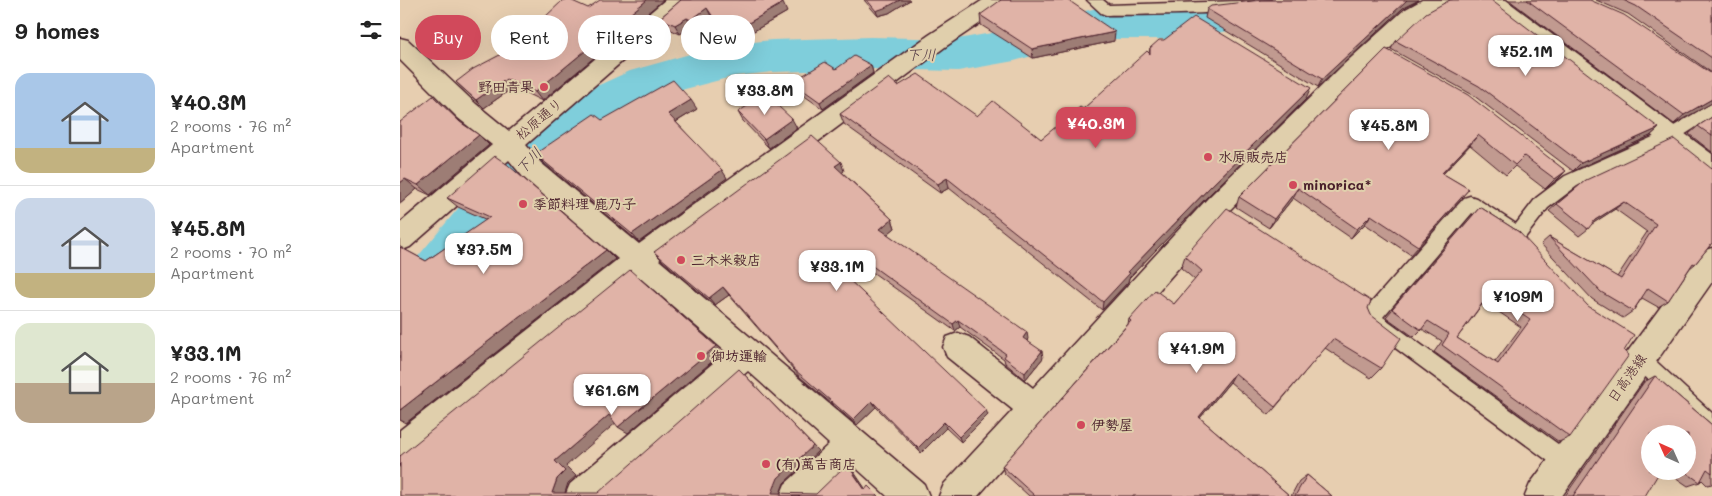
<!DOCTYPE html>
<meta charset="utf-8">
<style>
:root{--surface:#fff;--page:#f2f2f2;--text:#222;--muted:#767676;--line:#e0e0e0;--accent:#d1495b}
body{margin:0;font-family:Mali,"Klee One",sans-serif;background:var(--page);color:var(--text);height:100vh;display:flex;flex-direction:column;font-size:19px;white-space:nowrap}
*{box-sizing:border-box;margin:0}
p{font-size:16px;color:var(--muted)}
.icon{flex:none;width:28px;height:28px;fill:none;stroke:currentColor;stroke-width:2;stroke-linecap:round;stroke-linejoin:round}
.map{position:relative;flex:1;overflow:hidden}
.drawer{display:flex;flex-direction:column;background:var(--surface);width:400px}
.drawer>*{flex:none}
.hud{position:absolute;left:15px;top:15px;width:475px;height:45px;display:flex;gap:10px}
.needle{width:32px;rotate:315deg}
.fabs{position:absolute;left:1241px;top:425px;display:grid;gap:10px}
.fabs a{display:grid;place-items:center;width:55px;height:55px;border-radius:50%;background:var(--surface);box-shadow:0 5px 20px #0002;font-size:25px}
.price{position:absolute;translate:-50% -42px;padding:0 11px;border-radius:10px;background:#fff;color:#222;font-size:16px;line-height:32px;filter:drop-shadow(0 1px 2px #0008)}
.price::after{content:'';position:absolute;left:50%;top:30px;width:15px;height:11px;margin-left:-8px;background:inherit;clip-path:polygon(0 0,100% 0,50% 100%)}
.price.active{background:var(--accent);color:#fff}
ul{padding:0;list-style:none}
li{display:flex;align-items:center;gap:15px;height:125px;padding:0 15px}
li+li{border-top:1px solid var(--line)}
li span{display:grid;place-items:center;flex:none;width:140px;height:100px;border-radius:15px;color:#555}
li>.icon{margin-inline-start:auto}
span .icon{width:60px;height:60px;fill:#fffc;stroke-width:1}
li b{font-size:21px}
h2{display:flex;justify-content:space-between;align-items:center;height:60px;padding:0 15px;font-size:21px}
.tag{padding:0 18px;border-radius:22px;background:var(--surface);box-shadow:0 5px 20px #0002;font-size:18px;line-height:45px}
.tag.active{background:var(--accent);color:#fff}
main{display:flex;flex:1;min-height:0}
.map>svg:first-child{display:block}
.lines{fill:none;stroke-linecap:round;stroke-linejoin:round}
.river{fill:#7fcedb;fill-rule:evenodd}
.service-casing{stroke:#4a1f2b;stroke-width:3}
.minor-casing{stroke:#4a1f2b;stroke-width:3}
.secondary-casing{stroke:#4a1f2b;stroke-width:3}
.service{fill:#e0cfac;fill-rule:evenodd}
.minor{fill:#e0cfac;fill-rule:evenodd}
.secondary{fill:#e0cfac;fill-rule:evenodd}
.wall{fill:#c19a90;stroke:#4a1f2b;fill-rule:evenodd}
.shaded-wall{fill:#9d7d75;stroke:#4a1f2b}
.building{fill:#e0b3a7;stroke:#4a1f2b;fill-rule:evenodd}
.poi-dot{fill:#d1495b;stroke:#e0cfac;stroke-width:2}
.labels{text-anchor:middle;stroke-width:4;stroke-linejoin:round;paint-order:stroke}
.poi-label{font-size:14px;font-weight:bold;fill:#4a1f2b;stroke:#e0cfac;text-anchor:start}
.street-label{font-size:14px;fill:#4a1f2b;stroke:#e0cfac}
.water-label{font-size:15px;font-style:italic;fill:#523945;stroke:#e0cfac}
</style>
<main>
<section class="drawer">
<h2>9 homes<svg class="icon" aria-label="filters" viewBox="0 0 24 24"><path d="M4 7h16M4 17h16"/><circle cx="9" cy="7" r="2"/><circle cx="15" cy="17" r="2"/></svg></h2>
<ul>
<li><span style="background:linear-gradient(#a9c7e8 75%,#c2b280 0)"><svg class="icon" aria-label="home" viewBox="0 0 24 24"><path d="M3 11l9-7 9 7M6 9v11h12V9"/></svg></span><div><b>¥40.3M</b><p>2 rooms · 76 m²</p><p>Apartment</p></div></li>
<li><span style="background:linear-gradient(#c9d6e8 75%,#c2b280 0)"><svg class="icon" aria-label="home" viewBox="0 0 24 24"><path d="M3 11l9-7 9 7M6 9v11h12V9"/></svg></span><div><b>¥45.8M</b><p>2 rooms · 70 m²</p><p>Apartment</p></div></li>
<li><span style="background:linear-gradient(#dfe7d0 60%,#b9a48a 0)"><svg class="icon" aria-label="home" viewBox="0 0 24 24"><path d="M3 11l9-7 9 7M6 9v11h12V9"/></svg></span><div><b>¥33.1M</b><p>2 rooms · 76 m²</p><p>Apartment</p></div></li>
</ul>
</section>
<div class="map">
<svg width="1312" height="496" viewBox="0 0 1312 496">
<rect width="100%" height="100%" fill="#e7ceb0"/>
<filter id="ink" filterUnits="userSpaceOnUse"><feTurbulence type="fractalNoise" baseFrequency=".02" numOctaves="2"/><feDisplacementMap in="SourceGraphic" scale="10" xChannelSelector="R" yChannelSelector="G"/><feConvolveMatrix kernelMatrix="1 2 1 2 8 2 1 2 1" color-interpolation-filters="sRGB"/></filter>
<g filter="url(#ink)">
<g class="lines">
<path class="river" d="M840,0h80l-6,10 -40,13 -91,16h-90l-79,22 -56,10 -87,-2 -99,3 -37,4 -73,19 -42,19 -70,51 -130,172 -20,7v-66l116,-139 72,-49 42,-19 60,-17 45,-10 37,-4 99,-3 87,2 56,-10 79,-20h90z"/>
<g class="service-casing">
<path id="service" d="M687,0h16l6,5 162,-5c-10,17 -140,14 -165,15l-5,-2z
M1312,103v14l-36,23 -99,46 -29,22 -24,31 -6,2 -6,-2 -40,-26 -89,104 190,138 3,7 -3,7 -7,3 -7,-3 -196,-145 -2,-6 2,-6 101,-114 6,-2 6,2 40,26 20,-26 29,-22 99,-44z
M1240,350l7,3 65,60v24l-7,-3 -72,-69 -3,-6 3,-6z"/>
</g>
<g class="minor-casing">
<path id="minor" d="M265,0h25l-3,5 -161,140 15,18 98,81 290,-209 54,-35h27l-3,5 -62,42 -286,213 265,224 5,12h-42l-34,-31 -32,31h-41l5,-12 44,-40 -81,-73 -141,125h-42l5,-12 156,-132 -88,-76 -227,185 -11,5v-36l218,-171 -95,-82 -14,-17 -99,87 -10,4v-28l92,-78 -34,-27 -58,-58v-22l8,2 68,64 33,27z
M1022,0h29l-3,5 -28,15 -62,58 -132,136 -248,282h-39l5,-12 69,-74 -66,-53 -4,-10 4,-10 11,-4 11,4 64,51 175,-190 134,-132 62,-56z
M1080,0h26l206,154v24l-9,-3 -220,-170z"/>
</g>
<g class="secondary-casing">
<path id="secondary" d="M1312,248v34l-150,214h-37l5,-12 172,-233z"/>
</g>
<use href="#service" class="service"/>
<use href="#minor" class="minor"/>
<use href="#secondary" class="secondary"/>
</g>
<path class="wall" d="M170,0l-28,101 -28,-14 -30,21 -28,-26 97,-55h-2l-7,-9z
M281,0l106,12 -56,32 -20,-28 -15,13 -4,-3 -12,8 -15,-7 -5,-9z
M464,0h46l-21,13 -11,3z
M861,0h158l-16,8 -85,79 -113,-69 2,-9z
M1109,0h81l122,74v29l-38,21z
M1196,0h116v73l-84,-59z
M580,15l134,26 -81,17 -52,-33z
M996,41l263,87 -9,8 -77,35 -100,-76 -82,-46z
M750,48l156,51 -99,98 -78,81 -1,4 -26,28 -153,-122 -9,5 -96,-69 -4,-10 58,-28 143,53 42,-30 66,-56z
M986,49l180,122 -10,10 -11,8 -30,-23 -9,9 -36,-30 -27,29 26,15 -58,66 -46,-31 -14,14 -58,-40 -24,30 -33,-21 3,-10z
M471,65l2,8 -50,36 -27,-19 -4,-8 44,-13z
M297,109l-21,13 51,56 -88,64 -95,-79 -9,-9 67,-34z
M338,112l59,16 -28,20 -26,-27z
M1312,117v35l-23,-18 9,-8z
M0,122l61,1 28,22 -59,50 -13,-6 -17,15z
M444,171l-2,1 50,47 3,9 -8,6 141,105 -1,1 16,18 -18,22 -20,-17 -1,-4 -44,-32 -5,4 -94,-67 -13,15 140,136 -27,27 -15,-14 -25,25 -45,-46 -19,18 -57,-48 -71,-82 -14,10 -53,-45 -8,-8z
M1186,180l126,63 -17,21 -5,4 -22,33 -10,6 -16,-9 -9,13 -10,7 -31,-19 -51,-55 8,-7 68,40 30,-45 -32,-23 -24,15 -3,5 -9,7 -30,-25 8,-7z
M47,198l159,52 9,9 -209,164 -6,-3v-173l26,14 61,-41 -29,-13z
M1080,207l39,25 51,205 -11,5 -125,-90 8,-11 -20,-12 -8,8 -28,-20zM1084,302l37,25 -26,35 -38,-24z
M785,256l183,52 13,60 -10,10 -46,-30 -56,67 -39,-33 -30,36 90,78h-261l-25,-23 -2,-7 126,-142 1,-5 45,-15 21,-24 -14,-12z
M1255,376l57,49v59l-5,1 -5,-5 -2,2 -12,4 -22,-15h22l-38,-37 -5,62h-80l79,-114z
M907,475l25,21h-41l8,-15z"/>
<path class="shaded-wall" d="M247,0h16l-121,101 -7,-9z
M500,0h10l-21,13 -11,3 -2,-5z
M1007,0h12l-16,8 -85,79 4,-8z
M383,3l4,9 -56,32 -5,-8z
M307,8l4,8 -15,13 -5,-9z
M287,18l5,8 -12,8 -5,-9z
M715,32l-1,9 -81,17 -1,-9z
M471,65l2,8 -50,36 -3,-7z
M106,79l8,8 -30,21 -8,-8z
M911,88l-5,11 -99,98 -78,81 -1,4 -26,28 1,-8 25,-30 82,-85z
M1312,99v4l-38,21 10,-9z
M291,100l6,9 -23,14 -6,-9z
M392,119l5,9 -28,20 -5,-9z
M1259,128l-9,8 -77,35 8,-8z
M79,135l10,10 -59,50 -12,-10z
M1078,135l-8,10 -36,38 8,-10z
M441,162l3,9 -5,4 -4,-9z
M322,170l5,8 -88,64 -7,-8z
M1166,171l-10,10 -11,8 10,-10z
M547,178l2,10 -9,5 -2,-9z
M5,179l12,10 -17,15v-21z
M898,188l-5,10 -24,30 5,-9z
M1224,202l-9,7 -29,19 9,-8z
M971,215l-6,9 -14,14 6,-9z
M492,219l3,9 -12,10 -3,-9z
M206,250l9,9 -209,164 -6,-3v-10z
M457,255l4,9 -15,17 -4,-8z
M323,287l6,8 -14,10 -6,-7z
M558,320l2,7 -5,4 -2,-7z
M627,332l1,7 -5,6v-7z
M316,346l6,7 -94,80 -10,-6z
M642,351l1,7 -18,22v-7z
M339,369l79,82 -34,32 -5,13 -7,-3z
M835,373l-5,9 -36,43 5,-8z
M472,401l4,6 -19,18 -4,-5z
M586,410l2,5 -27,27 -2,-5z
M209,415l9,6 -52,45 10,10 -8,7 -4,13 -12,-3 5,-14 -2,-18z
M544,422l2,6 -25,25 -3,-5z
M447,464l5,5 17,25 -4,-4z"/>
<path class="building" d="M163,0h7l18,8 12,-8h47l-112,92 -29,-13 -30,21 -20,-18 17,-13 88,-46 -17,-5z
M281,0h95l7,3 -57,33 -19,-28 -16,12 -4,-2 -12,7 -15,-7z
M467,0h33l-13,7 -11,4z
M601,0h67l47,32 -83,17 -52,-34z
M861,0h146l-85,79 -115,-70 4,-3z
M1050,0h41l168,128 -78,35 -102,-77 -83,-45 30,-28z
M1127,0h63l34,15 88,59v25l-28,16z
M1223,0h89v58l-76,-52z
M794,17l117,71 -101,99 -82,85 2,1 -27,29 -156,-124 -9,6 -98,-70 49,-36 9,8 20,-12 59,42 16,-15 48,38 39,-32 3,2 64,-58 3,3v-6l9,-8h5z
M986,49l82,46 98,76 -11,8 -31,-23 -9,9 -37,-30 -36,38 27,16 -51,57 -47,-31 -14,14 -59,-41 -24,31 -35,-22z
M454,56l17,9 -51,37 -28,-20 33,-20 11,7z
M273,80l18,20 -23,14 54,56 -90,64 -97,-80 59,-40 8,6z
M365,94l27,25 -28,20 -26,-27z
M33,96l27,26 19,13 -61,50 -13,-6 -5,4v-61z
M1312,117v19l-14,-10z
M412,136l29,26 -6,4 57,53 -12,10 147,103 -4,6 19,13 -17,22 -21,-16 2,-3 -48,-34 -5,4 -96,-69 -15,18 144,137 -27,27 -15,-15 -26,26 -46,-47 -19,19 -58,-50 -72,-83 -14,11 -55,-46z
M1274,139l38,30v74l-17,21 -2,-1 -25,38 -20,-13 -15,23 -32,-19 -52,-55 72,42 35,-55 -32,-22 -29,18 -7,9 -31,-25 29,-24z
M95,156l13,9 98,85 -206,160v-163l26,14 64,-44 -43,-19z
M1080,207l39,25 69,74 46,29 -10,16 5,4 -59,82 -128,-92 7,-11 -21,-13 -7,9 -29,-21zM1090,293l40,27 -32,44 -41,-26z
M827,208l144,93 -3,7 3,7 30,23 -20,30 -48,-29 -58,68 -40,-34 -36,44 91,79h-255l-33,-30 129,-145 -2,-2 26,-29 19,14 28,-33 -17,-15z
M230,270l86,76 -98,81 -9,-12 -54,46 10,10 -8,8 -5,14h46l141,-124 74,77 -35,32 -6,15 44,1 31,-30 18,26 3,-4 10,10h-478v-40z
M1255,376l57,49v48l-5,-4 -7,13 -16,-11h4v-37h-38v37h10l-15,25h-72z
M907,475l25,21h-37z"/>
</g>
<g class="poi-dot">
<circle cx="144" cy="87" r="5"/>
<circle cx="808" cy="157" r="5"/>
<circle cx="893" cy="185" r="5"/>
<circle cx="123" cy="204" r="5"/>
<circle cx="281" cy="260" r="5"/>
<circle cx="301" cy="356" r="5"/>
<circle cx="681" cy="425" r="5"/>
<circle cx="366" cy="464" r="5"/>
</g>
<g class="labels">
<g class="poi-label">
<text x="134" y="92" text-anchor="end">野田青果</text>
<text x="818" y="162">水原販売店</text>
<text x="903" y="190">minorica*</text>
<text x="133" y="209">季節料理 鹿乃子</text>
<text x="291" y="265">三木米穀店</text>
<text x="311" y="361">御坊運輸</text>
<text x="691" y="430">伊勢屋</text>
<text x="376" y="469">(有)萬吉商店</text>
</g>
<g class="street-label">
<text transform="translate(139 119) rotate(-40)" y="5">松原通り</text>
<text transform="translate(1227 378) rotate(-55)" y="5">日高港線</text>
</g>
<g class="water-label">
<text x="521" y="60">下川</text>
<text transform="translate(129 161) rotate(-47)" y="5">下川</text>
</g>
</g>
</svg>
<div class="fabs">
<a><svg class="needle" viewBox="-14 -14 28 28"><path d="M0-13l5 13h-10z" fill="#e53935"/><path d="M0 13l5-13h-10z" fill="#767676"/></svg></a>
</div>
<b class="price" style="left:1126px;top:77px">¥52.1M</b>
<b class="price" style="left:365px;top:116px">¥33.8M</b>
<b class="price active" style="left:696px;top:149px">¥40.3M</b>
<b class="price" style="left:989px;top:151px">¥45.8M</b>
<b class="price" style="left:84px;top:275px">¥37.5M</b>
<b class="price" style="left:437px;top:292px">¥33.1M</b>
<b class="price" style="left:1118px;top:322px">¥109M</b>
<b class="price" style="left:797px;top:374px">¥41.9M</b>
<b class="price" style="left:212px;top:416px">¥61.6M</b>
<div class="hud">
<a class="tag active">Buy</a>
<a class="tag">Rent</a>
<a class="tag">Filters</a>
<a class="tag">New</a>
</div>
</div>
</main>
